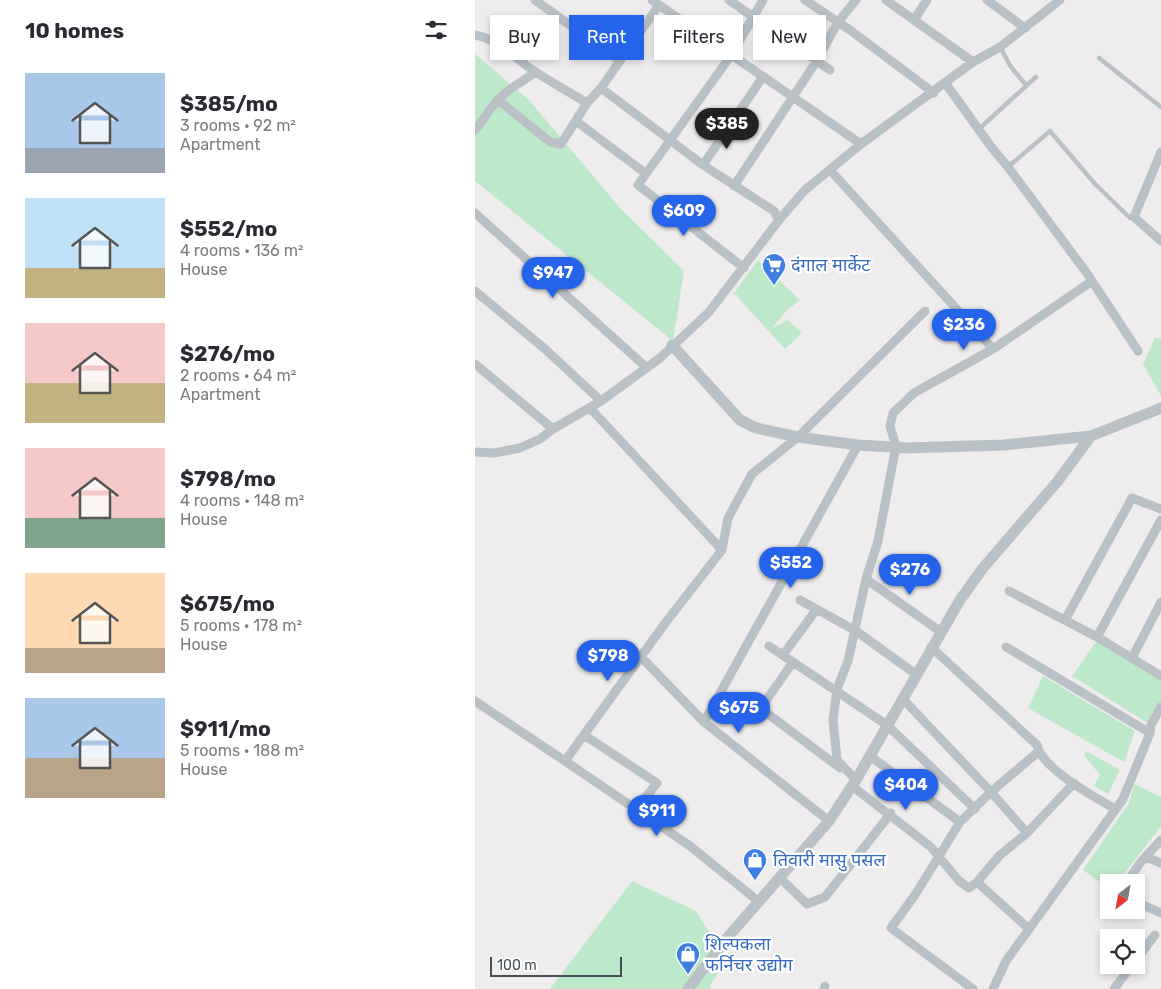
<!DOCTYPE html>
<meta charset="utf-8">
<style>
:root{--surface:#fff;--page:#f7f7f7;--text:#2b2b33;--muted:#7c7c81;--accent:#2563eb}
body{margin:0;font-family:Rubik,"Noto Sans Devanagari",sans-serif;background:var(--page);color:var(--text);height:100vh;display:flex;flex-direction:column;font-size:19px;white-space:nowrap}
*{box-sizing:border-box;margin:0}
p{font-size:16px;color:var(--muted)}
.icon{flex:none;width:28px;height:28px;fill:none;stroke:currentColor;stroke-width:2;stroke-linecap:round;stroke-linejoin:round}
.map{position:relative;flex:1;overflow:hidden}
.details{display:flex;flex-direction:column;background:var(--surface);width:475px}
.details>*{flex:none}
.hud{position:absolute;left:15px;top:15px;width:475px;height:45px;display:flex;gap:10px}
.needle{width:32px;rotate:211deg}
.fabs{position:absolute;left:625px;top:874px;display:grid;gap:10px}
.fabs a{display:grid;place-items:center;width:45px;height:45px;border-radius:0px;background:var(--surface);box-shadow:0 2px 8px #0003;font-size:25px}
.scale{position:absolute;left:15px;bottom:12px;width:132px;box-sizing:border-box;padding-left:5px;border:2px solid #465056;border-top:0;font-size:14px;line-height:18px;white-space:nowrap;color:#465056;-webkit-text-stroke:4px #fff;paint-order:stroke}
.price{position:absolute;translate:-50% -42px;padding:0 11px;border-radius:18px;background:var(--accent);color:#fff;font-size:16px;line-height:32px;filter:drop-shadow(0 1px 2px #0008)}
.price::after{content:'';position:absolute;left:50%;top:30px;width:15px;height:11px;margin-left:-8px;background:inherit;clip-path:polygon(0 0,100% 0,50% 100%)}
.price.current{background:#222;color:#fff}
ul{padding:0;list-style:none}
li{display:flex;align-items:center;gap:15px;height:125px;padding:0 25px}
li span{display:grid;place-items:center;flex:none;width:140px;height:100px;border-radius:0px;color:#555}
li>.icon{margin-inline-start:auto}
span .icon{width:60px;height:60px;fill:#fffc;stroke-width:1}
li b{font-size:21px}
h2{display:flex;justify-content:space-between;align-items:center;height:60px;padding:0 25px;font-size:21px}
.pill{padding:0 18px;border-radius:0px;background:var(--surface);box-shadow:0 2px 8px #0003;font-size:18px;line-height:45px}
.pill.current{background:var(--accent);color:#fff}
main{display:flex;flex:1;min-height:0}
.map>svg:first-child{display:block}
.green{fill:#bee8ca}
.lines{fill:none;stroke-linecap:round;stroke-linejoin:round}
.service{stroke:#b9c1c6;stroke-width:4.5}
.minor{stroke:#b9c1c6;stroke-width:9}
.tertiary{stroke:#b9c1c6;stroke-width:11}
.labels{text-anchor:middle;stroke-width:4.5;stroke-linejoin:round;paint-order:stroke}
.shop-label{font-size:18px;fill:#366cbe;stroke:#fff;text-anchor:start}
</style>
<main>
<section class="details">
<h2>10 homes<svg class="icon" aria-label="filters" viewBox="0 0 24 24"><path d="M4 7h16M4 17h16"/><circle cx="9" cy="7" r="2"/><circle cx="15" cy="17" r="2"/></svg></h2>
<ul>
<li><span style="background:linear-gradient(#a9c7e8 75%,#9aa5b1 0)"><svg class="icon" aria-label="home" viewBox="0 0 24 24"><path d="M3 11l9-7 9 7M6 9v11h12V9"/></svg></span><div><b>$385/mo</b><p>3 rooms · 92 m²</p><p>Apartment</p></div></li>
<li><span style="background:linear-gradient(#bfe0f5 70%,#c2b280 0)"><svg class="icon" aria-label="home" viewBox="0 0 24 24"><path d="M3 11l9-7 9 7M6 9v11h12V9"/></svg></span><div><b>$552/mo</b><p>4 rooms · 136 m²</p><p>House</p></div></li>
<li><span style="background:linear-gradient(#f6c9c9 60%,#c2b280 0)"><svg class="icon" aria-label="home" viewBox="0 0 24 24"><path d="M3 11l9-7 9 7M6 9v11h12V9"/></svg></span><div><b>$276/mo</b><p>2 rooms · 64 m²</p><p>Apartment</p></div></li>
<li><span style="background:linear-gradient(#f6c9c9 70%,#7fa58c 0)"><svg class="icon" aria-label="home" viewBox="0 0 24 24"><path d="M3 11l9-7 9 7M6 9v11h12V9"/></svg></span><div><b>$798/mo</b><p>4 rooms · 148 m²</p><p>House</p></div></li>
<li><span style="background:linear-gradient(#ffd9b3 75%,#b9a48a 0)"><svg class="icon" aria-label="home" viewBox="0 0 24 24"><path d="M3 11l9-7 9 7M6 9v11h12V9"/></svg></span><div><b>$675/mo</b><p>5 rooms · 178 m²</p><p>House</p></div></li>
<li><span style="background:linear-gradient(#a9c7e8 60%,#b9a48a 0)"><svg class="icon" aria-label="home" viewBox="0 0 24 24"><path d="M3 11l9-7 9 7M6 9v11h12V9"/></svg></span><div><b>$911/mo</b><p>5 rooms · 188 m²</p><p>House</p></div></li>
</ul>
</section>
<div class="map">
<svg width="686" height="989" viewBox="0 0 686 989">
<rect width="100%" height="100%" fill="#eeecec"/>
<path class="green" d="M0,54l54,46 92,109 63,62 -11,70 -198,-160z
M283,260l42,40 -13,10 -15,18 16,-8 14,13 -17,16 -51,-56z
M680,338h6v58l-18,-32z
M624,638l62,38v31l-10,18 -79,-49z
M568,676l92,55 -11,31 -96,-54z
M611,751l34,19 -12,24 -14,-8 6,-11 -16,-20z
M660,784l26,13v29l-43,56h-9v7l-26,-19 46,-67z
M157,881l64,30 31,49 -17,25 1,4h-161z"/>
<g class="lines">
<path class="service" d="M525,47l11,20 15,18
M624,58l62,49
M505,128l56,-51
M533,167l42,-36 45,53 35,34 4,-1"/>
<path class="minor" d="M60,0l84,60
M177,0l209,144
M254,0l101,70
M330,0l45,30 84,63
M411,0l87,62
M512,0l38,28
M439,20l13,-20
M0,35c22,4 40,23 59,36 17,11 35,21 53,32
M471,84l46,64 16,19 78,105 52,79
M126,88l102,77 71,46 5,9
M23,100l52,42 11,2 26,-41 14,-15 58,-83
M101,121l69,52
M0,130c9,-10 15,-23 25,-32 11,-11 24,-17 35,-26
M686,152l-27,65 27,24
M228,165l59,-87
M355,170l163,179
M259,186l82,-124 22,-40 18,-22
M0,213l172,155
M269,268l-106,-83 94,-131 31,-54
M0,291l70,58 56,52
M0,364l78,65
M115,408l132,142
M0,452l19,1 26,-5 20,-9 13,-10 48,-28 59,-43 49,-46 70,-92 26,-30 56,-46 112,-82 27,-15 60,-47
M391,579l75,53
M534,591l90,47 62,38
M325,600l56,31 61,44
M590,620l67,-122 29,11
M622,637l64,-117
M294,646l118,79 88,84
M456,647l106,98c5,24 58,52 78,64
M531,647l144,86
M308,655l33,-45
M166,657l63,65 125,99
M657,658l29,-56
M272,698l93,70
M427,698l89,94 -31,30 -45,73 -24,33 82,61
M0,701l90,60 101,-139 56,-72 6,-32 24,-44 46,-37 127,-126
M286,708l32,-46
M229,722l154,-277
M109,735l73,48 -20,25
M395,756l90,66
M90,761l125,85 68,55
M381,780l-19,-20 -4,-40 4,-31 11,-28 18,-82 12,-38 18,-95 -6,-20 3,-13 21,-20 79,-44 99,-68
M377,786l79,61 28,34 10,7 8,-6
M552,833l-36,-41 47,-40
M671,857l15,6
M304,877l28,27 18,-7 66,-84
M652,882l13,-19 21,-23
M661,902l25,11
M554,929l-52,-47 23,-27 27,-22 47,-50
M661,960l19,-25
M349,989l1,-3
M518,989l13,-28 117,-162 27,-66 1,-8 10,-18
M639,989l18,-24"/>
<path class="tertiary" d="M197,345l68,75 16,8 42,9 60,8 49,3 97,-3 87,-9 70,-28
M213,989l39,-51 102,-117 27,-41 104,-180 23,-32 74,-86 34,-46"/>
</g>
<defs>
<g id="supermarket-pin" transform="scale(1.25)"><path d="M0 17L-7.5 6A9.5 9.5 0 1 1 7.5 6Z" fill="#3f7fe0" stroke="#fff"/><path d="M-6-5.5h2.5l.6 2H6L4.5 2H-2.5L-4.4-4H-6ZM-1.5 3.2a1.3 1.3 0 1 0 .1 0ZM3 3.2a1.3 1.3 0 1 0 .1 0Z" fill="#fff"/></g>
<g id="shop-pin" transform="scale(1.25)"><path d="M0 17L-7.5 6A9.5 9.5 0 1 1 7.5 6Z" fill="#3f7fe0" stroke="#fff"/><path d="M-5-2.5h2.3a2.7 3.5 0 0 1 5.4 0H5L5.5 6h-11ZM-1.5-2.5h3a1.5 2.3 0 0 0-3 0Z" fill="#fff"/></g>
</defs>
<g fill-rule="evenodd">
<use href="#supermarket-pin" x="299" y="265"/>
<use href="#shop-pin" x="280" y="860"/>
<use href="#shop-pin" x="213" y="954"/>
</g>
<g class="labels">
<g class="shop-label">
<text x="316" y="271">दंगाल मार्केट</text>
<text x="298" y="866">तिवारी मासु पसल</text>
<text x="230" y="950">शिल्पकला<tspan x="230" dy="21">फर्निचर उद्योग</tspan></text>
</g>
</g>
</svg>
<div class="fabs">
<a><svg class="needle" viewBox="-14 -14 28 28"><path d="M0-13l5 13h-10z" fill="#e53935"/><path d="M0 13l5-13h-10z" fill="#7c7c81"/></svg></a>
<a><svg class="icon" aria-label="locate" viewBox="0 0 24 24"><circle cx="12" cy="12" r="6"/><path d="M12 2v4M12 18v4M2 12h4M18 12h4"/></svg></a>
</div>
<div class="scale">100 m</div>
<b class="price current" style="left:252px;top:150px">$385</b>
<b class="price" style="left:209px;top:237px">$609</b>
<b class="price" style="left:78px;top:299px">$947</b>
<b class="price" style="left:489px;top:351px">$236</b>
<b class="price" style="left:316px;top:589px">$552</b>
<b class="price" style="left:435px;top:596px">$276</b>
<b class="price" style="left:133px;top:682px">$798</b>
<b class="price" style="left:264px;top:734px">$675</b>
<b class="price" style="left:431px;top:811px">$404</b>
<b class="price" style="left:182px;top:837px">$911</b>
<div class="hud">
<a class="pill">Buy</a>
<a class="pill current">Rent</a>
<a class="pill">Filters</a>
<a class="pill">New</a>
</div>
</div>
</main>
